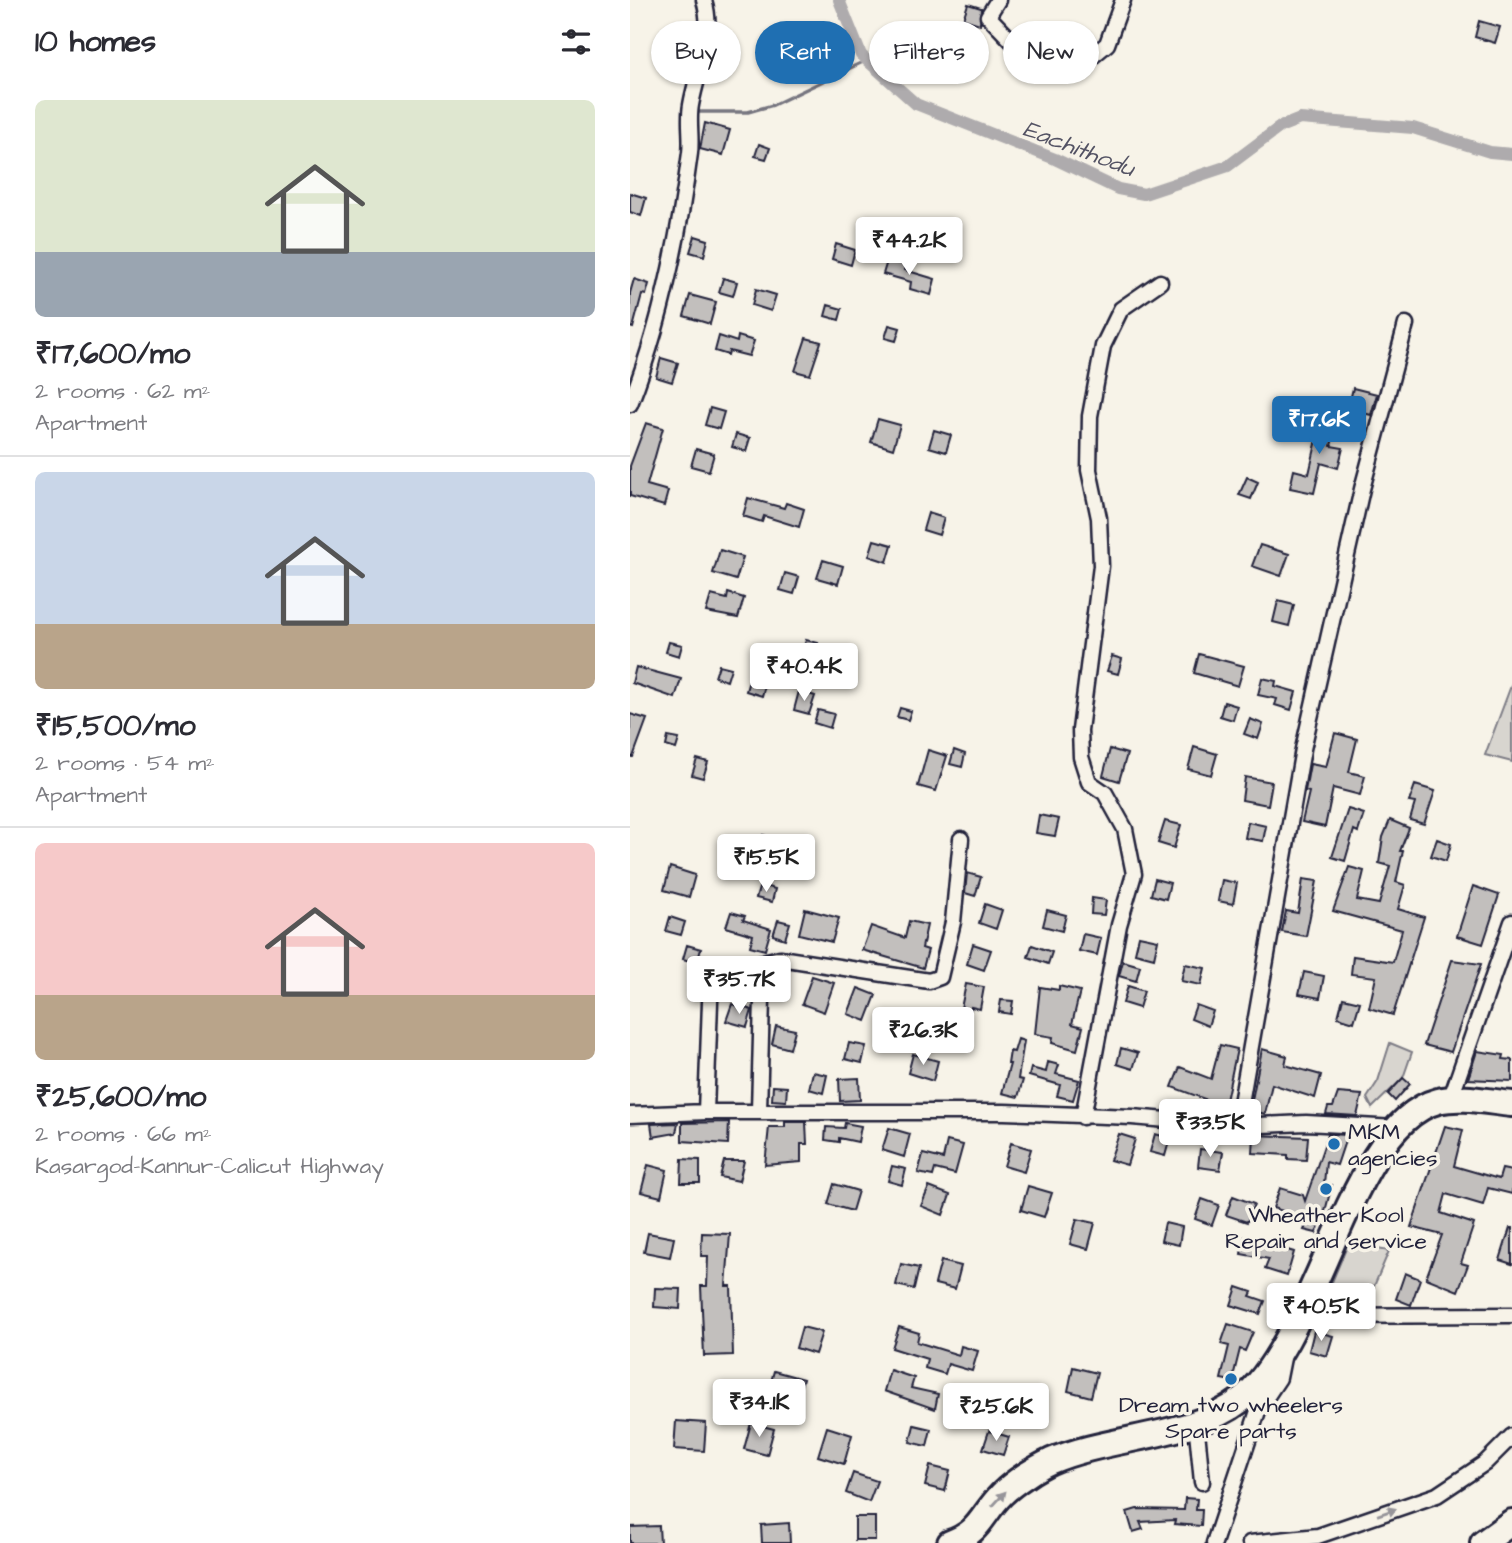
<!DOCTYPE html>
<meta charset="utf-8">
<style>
:root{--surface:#fff;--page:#f2f2f3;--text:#2b2b33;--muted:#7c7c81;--line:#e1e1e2;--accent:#1f6fb2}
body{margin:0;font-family:"Architects Daughter",sans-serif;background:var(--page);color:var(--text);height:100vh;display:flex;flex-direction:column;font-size:26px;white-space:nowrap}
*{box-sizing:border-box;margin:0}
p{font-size:23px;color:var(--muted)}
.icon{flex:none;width:38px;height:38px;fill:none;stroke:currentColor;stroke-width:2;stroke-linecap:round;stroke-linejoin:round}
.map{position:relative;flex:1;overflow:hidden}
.details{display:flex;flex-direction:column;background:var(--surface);width:630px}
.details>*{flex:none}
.hud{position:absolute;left:21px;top:21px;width:665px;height:63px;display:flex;gap:14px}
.price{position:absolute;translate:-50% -60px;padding:0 16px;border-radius:7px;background:#fff;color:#222;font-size:23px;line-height:46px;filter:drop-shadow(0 2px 4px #0008)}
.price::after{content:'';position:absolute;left:50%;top:42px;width:21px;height:16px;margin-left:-10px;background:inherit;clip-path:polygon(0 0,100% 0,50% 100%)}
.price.current{background:var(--accent);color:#fff}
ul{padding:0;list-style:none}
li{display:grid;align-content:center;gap:14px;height:371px;padding:0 35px}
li+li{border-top:2px solid var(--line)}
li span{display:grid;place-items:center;height:217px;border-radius:10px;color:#555}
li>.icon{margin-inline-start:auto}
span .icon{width:126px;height:126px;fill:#fffc;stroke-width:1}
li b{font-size:30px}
h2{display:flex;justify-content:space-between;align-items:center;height:84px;padding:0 35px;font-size:30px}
.chip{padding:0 24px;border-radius:32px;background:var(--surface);box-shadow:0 2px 5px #0004;font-size:24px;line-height:63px}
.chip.current{background:var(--accent);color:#fff}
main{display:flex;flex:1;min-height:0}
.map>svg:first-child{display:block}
.green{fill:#d8d5cf;stroke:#7d7c85;stroke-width:2}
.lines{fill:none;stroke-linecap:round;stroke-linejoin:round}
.stream{stroke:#76747f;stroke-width:3.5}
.canal{stroke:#aeabad;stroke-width:12}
.building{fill:#c2bfbd;stroke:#22223b;stroke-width:2}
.street-casing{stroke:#22223b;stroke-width:19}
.highway-casing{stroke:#22223b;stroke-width:30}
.street{stroke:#f7f3e8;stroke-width:14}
.highway{stroke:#f7f3e8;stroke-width:24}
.oneway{fill:#97959a}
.poi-dot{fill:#1f6fb2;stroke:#f7f3e8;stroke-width:2.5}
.labels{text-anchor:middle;stroke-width:7;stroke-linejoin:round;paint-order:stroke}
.poi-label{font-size:23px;fill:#22223b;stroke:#f7f3e8}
.water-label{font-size:24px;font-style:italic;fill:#535263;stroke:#f7f3e8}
</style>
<main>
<section class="details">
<h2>10 homes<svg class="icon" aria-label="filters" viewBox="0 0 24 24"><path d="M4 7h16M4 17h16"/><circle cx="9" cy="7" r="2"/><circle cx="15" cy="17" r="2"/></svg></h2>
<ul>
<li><span style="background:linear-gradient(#dfe7d0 70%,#9aa5b1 0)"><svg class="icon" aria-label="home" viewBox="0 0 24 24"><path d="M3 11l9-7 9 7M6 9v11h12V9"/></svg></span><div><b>₹17,600/mo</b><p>2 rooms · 62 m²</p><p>Apartment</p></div></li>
<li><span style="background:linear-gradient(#c9d6e8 70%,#b9a48a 0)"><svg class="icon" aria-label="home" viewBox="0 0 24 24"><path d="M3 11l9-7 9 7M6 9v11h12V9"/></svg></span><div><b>₹15,500/mo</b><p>2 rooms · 54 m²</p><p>Apartment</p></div></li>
<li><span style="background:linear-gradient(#f6c9c9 70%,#b9a48a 0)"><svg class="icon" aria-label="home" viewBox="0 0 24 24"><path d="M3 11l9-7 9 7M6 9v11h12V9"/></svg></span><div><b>₹25,600/mo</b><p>2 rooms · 66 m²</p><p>Kasargod-Kannur-Calicut Highway</p></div></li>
</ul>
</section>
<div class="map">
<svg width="882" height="1543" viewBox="0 0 882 1543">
<rect width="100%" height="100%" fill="#f7f3e8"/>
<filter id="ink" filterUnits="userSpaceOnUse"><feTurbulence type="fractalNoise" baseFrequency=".0143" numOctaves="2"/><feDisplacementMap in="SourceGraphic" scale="14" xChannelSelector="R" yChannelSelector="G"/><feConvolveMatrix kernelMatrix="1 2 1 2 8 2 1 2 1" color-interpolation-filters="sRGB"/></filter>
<g filter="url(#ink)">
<path class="green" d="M882,683v79l-27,-7z
M760,1043l22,9 -9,26 -31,30 -5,-10 11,-17z
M718,1244l41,7 -26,61 -42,-4z"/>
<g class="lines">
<path class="stream" d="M64,112h54l25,-7 94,-45"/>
<path class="canal" d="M209,0l22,55 55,49 139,55 63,30 26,5 84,-28 52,-39 20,-8 113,9 77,24 22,2"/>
</g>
<path class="building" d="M338,4l13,4 -1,16 -17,-5z
M849,21l21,6 -5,16 -20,-6z
M75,123l25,7 -7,25 -23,-6z
M129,144l11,4 -4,11 -11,-3z
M0,193l16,5 -5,18 -11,-4z
M65,236l13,4 -4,16 -14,-4z
M206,244l19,6 -4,15 -19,-6z
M258,258l19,5 -2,7 30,9 -4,16 -21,-6 1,-7 -28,-8z
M93,278l14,4 -4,14 -14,-4z
M4,279l15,5 -3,11 -4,-1 -9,34 -3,-1v-34z
M126,289l20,6 -5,16 -19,-6z
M60,295l26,7 -6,22 -26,-8z
M198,305l14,4 -3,11 -14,-4z
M259,325l11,3 -4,13 -11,-3z
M89,336l18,6 1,-6 16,5 -5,15 -20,-5 -1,4 -13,-4z
M176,338l15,4 -11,33 -15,-4z
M31,358l17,5 -6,19 -16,-5z
M723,388l24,6 -6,21 -23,-6z
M80,408l14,4 -5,17 -14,-4z
M687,416l20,5 -6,25 12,2 -5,20 -17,-5 -7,30 -24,-5 4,-18 15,4 9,-39 -6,-2z
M248,419l22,6 -7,24 -22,-7z
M16,423l17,5 -16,57 21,6 -4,15 -34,-10v-30z
M304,430l17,5 -5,17 -17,-5z
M106,434l14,4 -4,13 -14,-4z
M66,449l18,5 -5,17 -18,-5z
M617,477l11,5 -7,17 -12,-4z
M118,498l36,10 2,-5 18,6 -5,18 -35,-11 -2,6 -19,-6z
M298,513l16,5 -5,17 -16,-5z
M244,540l18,5 -5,17 -18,-6z
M630,545l29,9 -8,22 -29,-10z
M90,550l23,7 -7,23 -23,-7z
M193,560l20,6 -5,18 -21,-6z
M155,573l14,4 -5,17 -14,-4z
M98,593l16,5 -6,20 -32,-6 5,-17 16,4z
M648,601l16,4 -5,21 -16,-4z
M176,640l12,3 -4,16 -13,-3z
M39,642l13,3 -3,11 -13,-4z
M569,654l45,12 -6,20 -44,-13z
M482,656l10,3 -4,15 -11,-3z
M89,665l12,3 -4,13 -12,-4z
M6,667l45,12 -6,19 -43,-15z
M120,677l16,5 -4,14 -16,-5z
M632,678l14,3 -1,5 21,6 -5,18 -16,-5 2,-6 -19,-4z
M169,691l16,5 -6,18 -15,-4z
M594,702l13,4 -4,14 -13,-4z
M270,708l11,3 -3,9 -11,-3z
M188,710l16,4 -4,14 -16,-5z
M0,714l17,5 -14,38h-3z
M620,719l13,5 -5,15 -14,-5z
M705,733l22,6 -8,33 16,4 -5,19 -27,-7 -8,39 -23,-5 7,-30 -4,-1 5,-27 16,3z
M38,737l11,2 -3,10 -10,-3z
M564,747l23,7 -6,21 -23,-6z
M480,749l17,5 -8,27 -16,-5z
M298,750l19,6 -11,35 -18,-5z
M324,750l11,4 -3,13 -12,-3z
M67,759l11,3 -5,16 -11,-3z
M615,777l27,5 -4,23 -26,-5z
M785,785l20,6 -11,33 -14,-4 5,-17 -6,-1z
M718,809l16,5 -6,18 -4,-2 -9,31 -13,-4z
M409,815l20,4 -4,17 -19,-3z
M760,820l19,8 -9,23h3l-7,31 9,3 -7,24 26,8 -31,98 -24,-7 7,-31 -25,-3 2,-18 40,6 9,-32 -69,-19 16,-44 15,4 -7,29 22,4 11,-38 -11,-3 4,-26z
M535,821l16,4 -7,23 -16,-5z
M618,822l18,4 -3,15 -18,-3z
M133,835l21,7 -5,18 -21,-6z
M807,839l14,5 -5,17 -15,-5z
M109,852l24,7 -6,21 -25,-7z
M40,867l25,8 -6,22 -25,-7z
M337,873l14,4 -6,19 -10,-3z
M525,879l15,4 -4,16 -15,-4z
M673,879l14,2 -11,55 -24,-4 4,-21 12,2z
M592,880l15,3 -4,21 -15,-3z
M130,885l15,4 -3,13 -16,-4z
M843,886l26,9 -16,49 -26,-8z
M462,898l14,2 -2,15 -13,-1z
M355,904l17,6 -6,19 -17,-6z
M175,909l34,9 -7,24 -33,-8z
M417,910l19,5 -4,16 -19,-5z
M101,912l14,4 -2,4 28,9 -6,21 -15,-4 3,-11 -27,-8z
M40,917l15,5 -4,13 -15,-4z
M148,920l12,3 -5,16 -12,-4z
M279,921l18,4 -5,23 6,2 -5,18 -61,-18 9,-24 34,12z
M453,934l18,4 -4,17 -18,-4z
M509,936l19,4 -4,18 -19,-5z
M343,944l18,6 -7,20 -17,-6z
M57,945l14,4 -4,14 -14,-4z
M402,945l20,7 -4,12 -20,-7z
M822,960l29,4 -30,88 -27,-7z
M493,961l17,5 -4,15 -17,-5z
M555,964l20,4 -4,17 -20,-4z
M674,972l20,4 -4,22 -21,-4z
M182,976l22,7 -10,29 -22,-8z
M100,980l5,2 -4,16 -11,-3v-12z
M336,984l18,3 -4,22 -9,-2 -8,31 -16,-5 5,-17 7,2z
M429,986l21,5 -8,33 11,3 -6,23 -25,-7 1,-6 -18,-3 5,-47 19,3z
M498,986l16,5 -5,17 -16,-5z
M228,988l18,7 -10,26 -18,-7z
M713,998l17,4 -6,20 -16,-5z
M371,1000l12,1 -2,13 -12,-2z
M102,1004l20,6 -5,17 -21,-6z
M566,1005l17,6 -5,15 -17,-7z
M146,1026l19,4 -5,19 -18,-5z
M388,1039l6,2 -6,38 5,1 -5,17 -16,-4 8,-29h-2l2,-13 4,1z
M219,1043l17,3 -4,17 -17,-4z
M590,1045l17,4 -13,61 -21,-4 2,-7 -33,-12 8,-20 31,12z
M491,1048l17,5 -5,16 -16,-5z
M632,1049l25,7 -2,9 36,10 -6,23 -43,-14 -7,30 -15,-4z
M847,1051l27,4 -1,4 9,1v21l-44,-2z
M283,1054l25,7 -5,20 -25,-8z
M418,1062l11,3 -3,9 23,6 -6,20 -16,-4 3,-11 -31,-9 2,-8 15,4z
M183,1072l14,3 -4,18 -14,-4z
M229,1078l1,22 -20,1 -1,-22z
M773,1078l7,6 -15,17 -7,-7z
M143,1086l14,1 -1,14 -14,-1z
M708,1093l24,2 -5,21 -31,-2 2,-7h5z
M99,1122l-1,22 -46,-3v-18z
M155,1122h21l1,22h-6v18l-36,3 4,-38h16z
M48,1123l-2,10 -23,4 -2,-13z
M215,1123l16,3 -3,16 -19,-4v4l-14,-2 1,-13 18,1z
M815,1126l18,4 -9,36 45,13 3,-10 10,2v23l-24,-6 -5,17 -37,-11 -5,19 33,11 -13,39 7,2 -10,26 -32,-13 16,-43 -31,-8z
M259,1128l21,6 -6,23 -22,-7z
M489,1134l16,5 -8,26 -17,-5z
M525,1134l15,4 -5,18 -15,-4z
M698,1134l19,1 -10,30 -11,-3 -2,22 8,1 -9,34 -7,14 -12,-3 5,-11 -36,-11 7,-20 23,7 2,6z
M624,1135l54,2 -2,23 -18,-1v-4l-35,-2z
M317,1141l16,4 -8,29 -20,-5 -2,7 -15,-3 5,-19 20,5z
M381,1143l20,6 -7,23 -20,-6z
M570,1149l23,3 -3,18 -22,-3z
M52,1159l18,1v23h-19z
M94,1161h20l-5,20 -19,-4z
M18,1165l19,5 -6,27 -20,-5z
M262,1166l14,3 -4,16 -14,-4z
M204,1184l24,7 -6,20 -24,-7z
M398,1186l24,7 -8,24 -23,-7z
M299,1187l21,8 -7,20 -22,-9z
M603,1196l21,8 -7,18 -21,-7z
M572,1199l17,6 -7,20 -17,-6z
M447,1219l18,4 -7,26 -18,-5z
M535,1223l17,4 -3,18 -18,-4z
M880,1228h2v36l-12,-4z
M18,1233l26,5 -4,19 -26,-5z
M72,1233l28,1 -4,52h5l2,69 -29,1 -3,-70h6l1,-30h-7z
M614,1237l50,15 -7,24 -22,-7 4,-10 -28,-5z
M311,1261l20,5 -6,23 -20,-5z
M271,1264l18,4 -5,21 -18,-4z
M775,1273l15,6 -9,26 -15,-6z
M607,1287l15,5 -2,4 15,5 -5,13 -29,-9z
M25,1288l26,1 -1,20 -26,-2z
M598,1324l25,8 -8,19 -5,-2 -8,32 -11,-2 8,-33 -8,-2z
M172,1327l20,5 -7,22 -19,-6z
M269,1327l20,6 -2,9 42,13 2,-9 17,5 -6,20 -24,-7 -3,10 -20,-6 2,-9 -35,-11z
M684,1331l19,5 -6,20 -18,-5z
M443,1367l24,6 -6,24 -23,-6z
M260,1370l24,8 -3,10 27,6 -3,15 -51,-18z
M144,1371l29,8 -8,28 -29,-8z
M46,1421l30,2 -2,28 -30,-2z
M121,1423l23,6 -7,26 -23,-6z
M284,1425l17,4 -4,17 -17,-4z
M197,1427l25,8 -8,29 -26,-8z
M359,1431l20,6 -6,18 -20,-6z
M300,1466l20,5 -5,20 -20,-5z
M223,1473l24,8 -8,21 -23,-9z
M555,1498l12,1 -1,11h6l-1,16 -27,-2 1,-4 -35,2 3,7 -10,3 -6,-20 10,-3 47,1z
M225,1517h20v23h-20z
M159,1523l1,20h-28l-1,-18z
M29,1526l1,17h-30v-16z"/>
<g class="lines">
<g class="street-casing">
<path id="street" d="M368,0l-10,16 44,46 51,2 24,-20 16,-44
M0,404c31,-79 49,-167 60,-251 2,-16 -2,-32 1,-48 6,-35 24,-69 13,-105
M820,1100l62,-178
M129,1111l4,-149
M76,1112h298l128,5 105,9 69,-3 90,5
M0,1115l76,-3 5,-137 69,-17 149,23 11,-4 13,-55 8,-83
M453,1117l36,-192 15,-51 -9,-45 -20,-36 -16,-11 -8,-25 -1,-27 21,-164 -2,-48 -10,-48 1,-54 13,-70 18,-37 39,-27
M607,1126l66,-377 59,-260 44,-165
M668,1316l214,-1
M561,1424l6,7 5,51
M584,1543l45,-135 20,-30 4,-20
M620,1543l68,-7 119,-41 48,-32 27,-27"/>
</g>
<g class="highway-casing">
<path id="highway" d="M320,1543c31,-11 31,-28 52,-49 12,-12 34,-26 49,-33 58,-25 141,-23 190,-61 77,-60 108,-276 197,-299 23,-6 51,1 74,3
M853,1543l29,-21"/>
</g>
<use href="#street" class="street"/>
<use href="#highway" class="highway"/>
</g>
<defs><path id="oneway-solid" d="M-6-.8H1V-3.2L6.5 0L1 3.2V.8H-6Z" transform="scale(1.75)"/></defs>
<g class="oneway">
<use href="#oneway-solid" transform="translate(369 1499) rotate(-48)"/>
<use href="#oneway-solid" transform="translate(757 1512) rotate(-19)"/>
</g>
</g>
<g class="poi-dot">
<circle cx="704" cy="1144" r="7"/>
<circle cx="696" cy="1189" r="7"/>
<circle cx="601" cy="1379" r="7"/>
</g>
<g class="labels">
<g class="poi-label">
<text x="718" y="1139" text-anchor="start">MKM<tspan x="718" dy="26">agencies</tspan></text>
<text x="696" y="1222">Wheather Kool<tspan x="696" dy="26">Repair and service</tspan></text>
<text x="601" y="1412">Dream two wheelers<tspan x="601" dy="26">Spare parts</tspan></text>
</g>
<g class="water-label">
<text transform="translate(449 148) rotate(21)" y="8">Eachithodu</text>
</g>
</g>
</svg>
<b class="price" style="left:279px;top:277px">₹44.2K</b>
<b class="price current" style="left:689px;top:456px">₹17.6K</b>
<b class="price" style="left:174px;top:703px">₹40.4K</b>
<b class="price" style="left:136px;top:894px">₹15.5K</b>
<b class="price" style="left:109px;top:1016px">₹35.7K</b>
<b class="price" style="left:293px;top:1067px">₹26.3K</b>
<b class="price" style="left:580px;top:1159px">₹33.5K</b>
<b class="price" style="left:691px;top:1343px">₹40.5K</b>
<b class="price" style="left:129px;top:1439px">₹34.1K</b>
<b class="price" style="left:366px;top:1443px">₹25.6K</b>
<div class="hud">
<a class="chip">Buy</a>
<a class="chip current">Rent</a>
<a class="chip">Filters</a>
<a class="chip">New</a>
</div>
</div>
</main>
